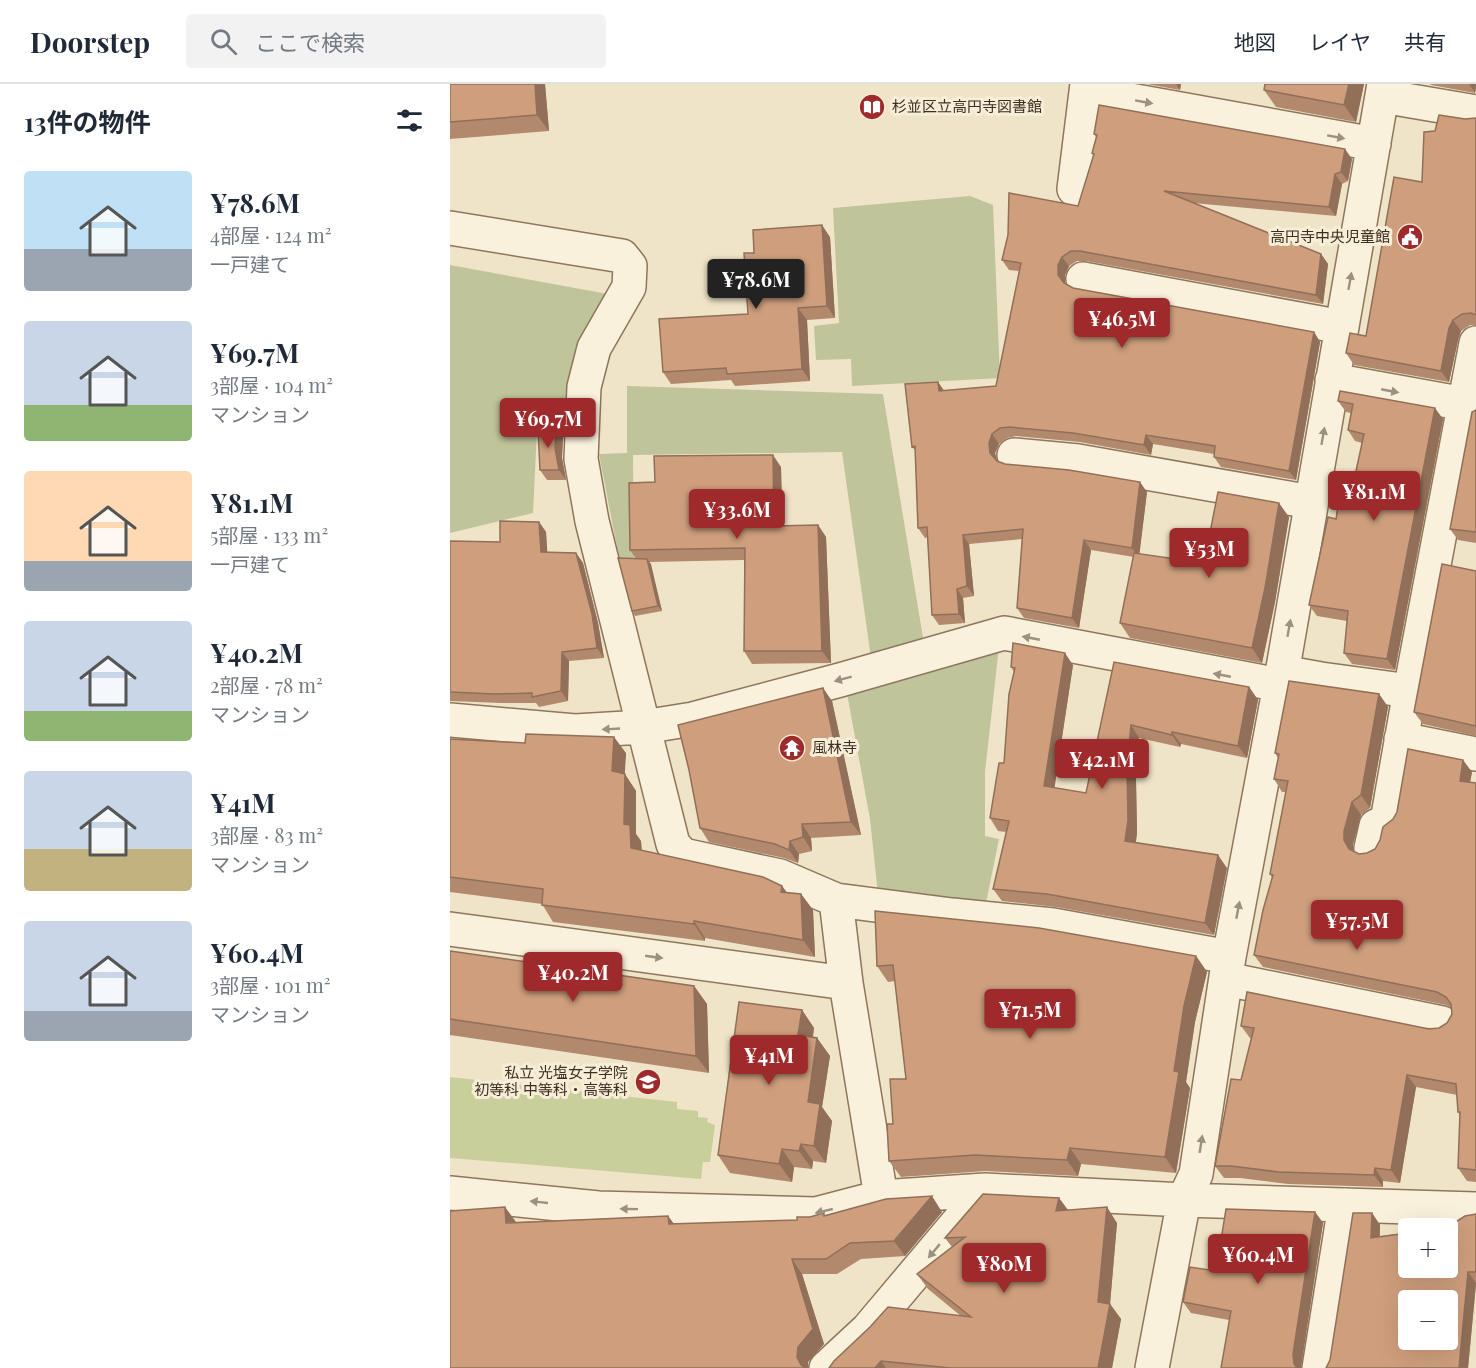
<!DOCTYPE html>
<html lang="ja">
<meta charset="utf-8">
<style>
:root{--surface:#fff;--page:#f2f2f3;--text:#1f2937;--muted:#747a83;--line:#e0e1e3;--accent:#9e2a2b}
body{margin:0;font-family:"Playfair Display","Noto Sans JP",serif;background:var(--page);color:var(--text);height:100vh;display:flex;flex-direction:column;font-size:22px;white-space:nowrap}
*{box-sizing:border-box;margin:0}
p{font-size:20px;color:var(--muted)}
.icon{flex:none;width:33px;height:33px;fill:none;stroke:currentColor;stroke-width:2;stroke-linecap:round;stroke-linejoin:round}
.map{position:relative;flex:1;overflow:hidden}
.drawer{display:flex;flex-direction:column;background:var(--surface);width:450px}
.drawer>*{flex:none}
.buttons{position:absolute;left:948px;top:1134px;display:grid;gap:12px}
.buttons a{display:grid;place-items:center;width:60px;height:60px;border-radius:6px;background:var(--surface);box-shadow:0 6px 24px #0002;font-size:30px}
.price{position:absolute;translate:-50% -51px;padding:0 14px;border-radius:6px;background:var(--accent);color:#fff;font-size:20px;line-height:39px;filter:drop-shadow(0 2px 3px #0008)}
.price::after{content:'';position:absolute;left:50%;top:36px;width:18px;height:14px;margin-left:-9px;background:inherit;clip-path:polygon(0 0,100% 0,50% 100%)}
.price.selected{background:#222;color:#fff}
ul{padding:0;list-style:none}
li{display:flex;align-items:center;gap:18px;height:150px;padding:0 24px}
li span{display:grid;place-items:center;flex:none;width:168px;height:120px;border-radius:6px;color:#555}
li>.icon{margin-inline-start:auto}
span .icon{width:72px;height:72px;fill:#fffc;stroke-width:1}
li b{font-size:26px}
h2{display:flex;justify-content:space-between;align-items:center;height:72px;padding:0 24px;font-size:26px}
header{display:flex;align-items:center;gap:36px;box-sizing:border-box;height:84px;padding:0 30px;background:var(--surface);border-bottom:2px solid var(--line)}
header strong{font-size:28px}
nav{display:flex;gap:33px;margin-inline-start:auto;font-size:21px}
.search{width:420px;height:54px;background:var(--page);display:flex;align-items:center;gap:15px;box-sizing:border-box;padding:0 21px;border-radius:6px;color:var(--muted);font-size:22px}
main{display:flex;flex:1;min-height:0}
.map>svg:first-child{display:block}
.green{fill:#c9cf9b}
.cemetery{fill:#bfc49a}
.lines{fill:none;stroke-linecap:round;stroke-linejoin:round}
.minor-casing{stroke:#8d765c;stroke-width:36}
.minor{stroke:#faf1dc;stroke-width:33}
.wall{fill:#b2896c}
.shaded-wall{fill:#916f58}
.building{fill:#cf9f7d;stroke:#916f58;stroke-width:1.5;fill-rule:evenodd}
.oneway{fill:#9c907e}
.labels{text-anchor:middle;stroke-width:6;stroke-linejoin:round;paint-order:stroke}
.poi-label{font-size:15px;fill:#3d2e20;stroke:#f7eed8;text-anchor:start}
</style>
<header>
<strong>Doorstep</strong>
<div class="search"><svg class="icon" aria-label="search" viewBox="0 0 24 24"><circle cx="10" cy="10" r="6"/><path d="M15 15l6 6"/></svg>ここで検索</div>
<nav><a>地図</a><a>レイヤ</a><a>共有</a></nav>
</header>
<main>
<section class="drawer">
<h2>13件の物件<svg class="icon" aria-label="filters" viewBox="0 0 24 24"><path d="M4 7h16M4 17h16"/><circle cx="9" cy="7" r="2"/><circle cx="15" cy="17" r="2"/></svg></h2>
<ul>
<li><span style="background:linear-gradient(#bfe0f5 65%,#9aa5b1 0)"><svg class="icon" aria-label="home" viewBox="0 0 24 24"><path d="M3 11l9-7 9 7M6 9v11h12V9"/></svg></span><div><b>¥78.6M</b><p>4部屋 · 124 m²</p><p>一戸建て</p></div></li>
<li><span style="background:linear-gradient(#c9d6e8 70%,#8fb573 0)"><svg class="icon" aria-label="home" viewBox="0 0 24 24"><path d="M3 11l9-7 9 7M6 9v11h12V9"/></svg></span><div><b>¥69.7M</b><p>3部屋 · 104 m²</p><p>マンション</p></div></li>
<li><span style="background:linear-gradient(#ffd9b3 75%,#9aa5b1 0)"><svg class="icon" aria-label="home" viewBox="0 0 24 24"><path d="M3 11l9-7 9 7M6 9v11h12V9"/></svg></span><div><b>¥81.1M</b><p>5部屋 · 133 m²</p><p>一戸建て</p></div></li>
<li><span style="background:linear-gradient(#c9d6e8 75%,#8fb573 0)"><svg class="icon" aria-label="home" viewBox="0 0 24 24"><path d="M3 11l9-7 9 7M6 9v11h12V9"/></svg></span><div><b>¥40.2M</b><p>2部屋 · 78 m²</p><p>マンション</p></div></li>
<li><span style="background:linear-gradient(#c9d6e8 65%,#c2b280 0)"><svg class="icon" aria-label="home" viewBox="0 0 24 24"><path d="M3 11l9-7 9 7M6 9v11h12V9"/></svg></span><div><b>¥41M</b><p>3部屋 · 83 m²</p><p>マンション</p></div></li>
<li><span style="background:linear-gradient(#c9d6e8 75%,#9aa5b1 0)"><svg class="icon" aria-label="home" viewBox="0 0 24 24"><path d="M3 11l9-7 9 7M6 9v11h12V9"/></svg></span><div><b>¥60.4M</b><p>3部屋 · 101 m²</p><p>マンション</p></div></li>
</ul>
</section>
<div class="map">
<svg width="1026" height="1284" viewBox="0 0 1026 1284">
<rect width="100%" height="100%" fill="#f0e4c8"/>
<path class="green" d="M0,993l227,25v7l21,2v6l10,1 -1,4 8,3 -5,37h-7l-2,17 -251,-21z"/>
<path class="cemetery" d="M520,112l23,9 7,173 -148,8 -1,-27 -35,1 -2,-34 25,-3 -6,-115z
M0,181l158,29 -38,111 -32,4 -5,104 -83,20z
M177,302l256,8 41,250 -53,14 -29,-206 -209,3 1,107 -14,1 -21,-109 28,-1z
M549,563l-14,125v64l14,3 -13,64 -108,-9 -8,-75 -24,-131z"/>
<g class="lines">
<g class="minor-casing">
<path id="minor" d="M636,8l288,52
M932,12l94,16
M624,105l13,-105
M0,144l172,28 8,10 -1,21 -35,61 -10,39 -3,72 11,62 81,323 10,11 97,21 56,24 116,15 101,10 176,32
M633,195l259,48
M882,296l144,26
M564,371l64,6 233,41
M832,588l39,7 89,12 66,-348
M0,636l125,11 68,-4 50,-8 147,-39 164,-47 276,52
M951,655l75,15
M921,764l5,-22 11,-5 23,-130
M386,816l10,83 35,214
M0,845l396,54
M776,895l216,44
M0,1109l148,15 218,6 65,-17 104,-7 199,10 292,9
M376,1284l42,-39 117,-139
M702,1284l32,-168 12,-26 33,-217 51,-272 104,-601
M869,1284l26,-163"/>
</g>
<use href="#minor" class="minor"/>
</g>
<path class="wall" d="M0,0h95l4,47 -99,8z
M697,0h34l-1,6z
M914,0l-8,38 -80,-15 -12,-17z
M980,0h46v4l-1,5 -44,-8z
M1026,34v207h-6l-9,6 -3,9 -9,42 -95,-17 -8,-12 20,-17 56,-154 13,-51 30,-12z
M644,50l258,25 -4,22 -6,3 -6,32 -143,-13 128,51 7,10 -5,40 -237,-43h-9l-8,5 -4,9v9l8,4 241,44 6,10 -24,138 -75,-13 -7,-10v-3l-61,-10 -2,11 -71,-13 -64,-6 -9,2 -8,6 -4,9 2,8 8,3 142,28 -8,62 65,9 85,-46 -14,85 -13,61 -132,-25 -10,-15 14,-66 -43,-7 -12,78 -55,-10 -7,-10 5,-69 -53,5 5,52 -11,2 2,25 -26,2 -7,-10 -4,-78 -3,1 -7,-10 -3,-78 -3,-3 26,-65 6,9 52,-5 23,-115 -10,-1 -7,-10 76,-54 15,-50 -1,-3 4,-16z
M380,153l5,81 -28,2 3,61 -75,5 -4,-6 -60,4 -8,-12 85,-58 6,-61z
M888,317l105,18 -48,251 -43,-6 -8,-11 3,-32 -30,-5 -8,-11 44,-120 9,-42 -7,-2 -7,-11 3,-17 -5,-1z
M1026,326v133l-18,-3 -8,-11z
M113,351l-1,23 4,22h-19l-7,-10z
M331,383l1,59 36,-1 8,12 5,126 -79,1 -8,-13v-91l-95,2 13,49 -27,5 -3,-5 4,-52 -6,-9 25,-68z
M89,438l7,10 1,20 29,1 7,10 15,60 6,35 -35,3 -1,40 -29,6 -3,-4h-35l-51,-2v-160l50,1z
M1026,487v165l-53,-12 -9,-12z
M664,578l135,25 9,13 -11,58 -66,-14 -1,3 -41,-9 -3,41 1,54 -1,9 91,26 -13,67 -158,-28 -54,-6 -9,-12 13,-57 -8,-1 -8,-13 14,-55 10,-91 -3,-5 62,-2 -19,123 32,5z
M929,610l9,13 -18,101 -9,7 -8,29v7l6,3 8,-1 8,-4 97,-77 -2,10 6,1v399l-9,-1 -9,-13 2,-52 -2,-4 -1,-17 -41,-8 -16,96 -17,-2v6l-95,-3 -48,-6h-16l-9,-12 26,-86 11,-42h-2l-9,-12 198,2 8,-5 5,-9 -1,-7 -5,-2 -183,-38 -9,-12 18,-77 -2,-4 16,-82h-4l-8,-13 4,-21 -3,-5z
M382,617l29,134 -50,3 1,13 -13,3 -1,9 -14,-5 -75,-16 -9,-14z
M0,655l176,14 -2,21 12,17v43l5,7 1,9 140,36 5,7 14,1 12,16 2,47 -110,-19v3l-152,-19 -11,-18 -92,-12z
M0,867l244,35 13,18 2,69 -259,-38z
M746,872l11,16 -12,50 -9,60 4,6 -14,85 -95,-9 -3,12 -92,-5 -85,6 -12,-16 4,-37 13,-45 -11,-98 -7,1 -11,-16z
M352,926l12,18 -1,10h4l13,18 -8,51 10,14 -6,42 -13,-2 -1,8 -18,-2 -2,15 -62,-9 -12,-18z
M609,1114l9,12 49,13 -7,81 11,15 -9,49h-283l132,-52 -33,-27 -11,-15 35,-27 -7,-9z
M492,1128l-37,44 -44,3 -24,15h-35l22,70 -16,18v6h-358l66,-146 152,-6 6,8 123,-4 28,-4z
M865,1128l8,11 -23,143 -71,-46 -38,-7 -8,-11 33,-31z
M922,1129l8,12v11l68,-9 28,-13v71l-8,83h-142l4,-8z"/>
<path class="shaded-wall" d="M85,0h10l4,47 -12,-16z
M726,0h5l-1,6z
M899,0h15l-8,38 -12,-17z
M1019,0h7l-1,9z
M895,65l7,10 -4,22 -7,-9z
M885,90l7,10 -6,32 -7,-9z
M372,141l8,12 5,81 -8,-12z
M871,170l7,10 -5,40 -7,-9z
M612,173l7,9 -4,9v10l-7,-10v-10z
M348,224l9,12 3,61 -8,-12z
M1003,236l8,11 -3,9 -9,42 -8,-11 8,-43z
M864,248l6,10 -24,138 -7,-9z
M488,298l7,10 -6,-1z
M985,324l8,11 -48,251 -8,-11z
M106,341l7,10 -1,23 4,22 -7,-10 -4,-22z
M542,350l7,10 -4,9 2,9 -7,-9 -1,-10z
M696,351l7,9 -2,11 -7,-10z
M323,371l8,12 2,71 -9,-12z
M690,398l7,10 -8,66 -7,-10z
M829,419l10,14 -14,85 -13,61 -10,-15z
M89,438l7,10 2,30 -7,-10z
M368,441l8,12 5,126 -9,-12z
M513,451l6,9 5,52 -7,-10z
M634,456l7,10 -12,78 -7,-10z
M126,469l7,10 15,60 6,35 -7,-10z
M197,475l4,5 11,47 -4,-5z
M507,505l6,9 2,25 -6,-9z
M112,568l7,9 -1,40 -7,-10z
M615,569l8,12 -20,133 -9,-12z
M799,603l9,13 -11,58 -9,-12z
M373,604l9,13 29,134 -10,-13z
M929,610l9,13 -18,101 -9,-13z
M681,641l8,13 -3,41 1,54 -3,20 -9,-12 2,-74z
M722,648l9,12 -1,3 -8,-12z
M164,653l12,16 -2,35 -12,-17z
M1013,676l9,12 -4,21 -8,-12z
M175,690l11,17v43l5,7 1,24 -11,-17 -7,-24z
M902,718l9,13 -8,29v9l-4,-4 -5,-9v-9z
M352,740l9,14 1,13 -9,-14z
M340,757l9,13 -1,9 -9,-13z
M768,771l9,13 -13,67 -9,-12z
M332,802l12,16 -13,-10z
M351,810l12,16 2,47 -12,-17z
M244,837l11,17v3l-11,-17z
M746,872l11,16 -12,50 -9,60 4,6 -14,85 -11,-16 9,-86 10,-65z
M244,902l13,18 2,69 -13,-17z
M352,926l12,18 -4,25 -12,-18z
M367,954l13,18 -8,51 10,14 -6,42 -12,-17 -6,-44z
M957,991l9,12 -16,96 -9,-13z
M351,1060l12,17 -1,8 -13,-18z
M620,1064l11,16 -3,12 -11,-16z
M332,1065l12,18 -2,15 -13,-18z
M925,1084l8,13v6l-9,-12z
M482,1112l10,16 -37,44 -11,-15z
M609,1114l11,15 -14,-2z
M55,1123l11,15 -10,1z
M657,1123l10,16 -7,81 11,15 -9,49h-14v-66z
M865,1128l8,11 -22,145h-4l-3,-4 -1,-10z
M922,1129l8,12 -1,24 -8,-11z
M218,1132l11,15 -10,-7z
M342,1175l10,15 22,70 -16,18v6h-5l-6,-11z
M1018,1188l8,11 -8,85h-9z
M431,1277l5,7h-11z"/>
<path class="building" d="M0,0h85l2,31 -87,7z
M815,0h84l-5,21 -80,-15z
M649,21l246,44 -4,23 -6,2 -6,33 -165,-16 157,63 -5,41 -236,-44h-9l-9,6 -4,8v10l6,8 9,5 241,44 -25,139 -75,-14 1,-11 -69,-11 -2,10 -71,-12 -64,-6 -9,1 -8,6 -3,9 1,10 7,8 8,3 64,6 71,12 -8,66 -48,-8 -12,78 -55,-10 6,-79 -60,6 4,51 -10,3 2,25 -27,1 -5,-88 -9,1 -3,-82 -3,1 -7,-63 33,-2 1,9 57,-5 25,-123 -19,-3 6,-25 1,-42 69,13 16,-52 -2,-1 5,-18 -3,-1z
M989,31l26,4 11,-1v197l-5,-2 -9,1 -9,6 -4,8 -8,43 -95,-18 4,-20 16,3 28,-159 28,5 2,-50 11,-1z
M372,141l5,81 -29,2 4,61 -75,5 -1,-6 -63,4 -4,-53 89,-5 -4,-61h10l-1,-23z
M890,307l95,17 -48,251 -43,-6 4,-42 -39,-6 19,-88 8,2 5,-33 12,-1 11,-51 -16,-4 5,-26 -15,-3z
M1026,326v122l-26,-3 22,-117z
M106,341l-1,23 4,22h-19l-2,-40z
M323,371l1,71 44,-1 4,126h-78l1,-103 -115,2 -1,-67 26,-1 -1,-26z
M768,408l61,11 -14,85 -13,60 -132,-25 14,-70 70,10z
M50,437l39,1 2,30 35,1 16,61 5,34 -35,4 -1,39 -29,6v-4l-38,1 -44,-2v-151l50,1z
M168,474l29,1 11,47 -26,5z
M992,480l34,7v155l-62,-14z
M563,559l52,10 -21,133 42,7 28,-131 135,25 -11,59 -66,-14v3l-41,-10 -4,42 1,53 -3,21 93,14 -13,68 -158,-29 -54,-5 16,-68 -19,-3 9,-55h5l5,-69 6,-26 -4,-1z
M839,597l90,13 -18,101 -9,7 -8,29v9l5,9 10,5 8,-1 8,-4 5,-9 3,-13 10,-8 4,-7 11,-63 55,11 -3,21 16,2v387l-18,-2 2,-56h-2l-2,-28 -49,-9 -16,95 -16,-2 -1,7 -95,-3 -48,-6h-16l16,-87 10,1 13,-52 -13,-2 6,-34 182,37 10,-1 8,-5 5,-9 -1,-10 -5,-7 -9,-5 -183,-37 9,-45 10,-35 -3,-1 18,-93 -14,-2 5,-25 -4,-1z
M373,604l28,134 -49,2 1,13 -13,4 -1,9 -14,-6 -75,-16 -11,-58 -11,-45z
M76,650l88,3 -2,34 13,3 -1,50 6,1 1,23 132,29 19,9 -1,6 20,2 2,46 -109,-19v3l-152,-19 1,-16 -93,-12v-138l75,4z
M425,827l164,17 157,28 -12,50 -10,65 5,1 -14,85 -95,-9 -3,12 -92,-5 -86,6 -2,-37h6l-3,-45h16l-13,-114 -16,1z
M0,867l244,35 2,70 -246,-37z
M289,918l63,8 -4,25 19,3 -9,64 12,2 -6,42 -13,-2 -2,7 -17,-2 -3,15 -61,-9z
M533,1110l76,4 -3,13 51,-4 -9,95 12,2 -12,64h-147l-70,-7 -6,7h-46l5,-7 36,-34 18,-20 83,10 -54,-43 48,-37 -20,1z
M482,1112l-38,45 -44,2 -24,16h-34l21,70 -15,18 -1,10 4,8 5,3h-356v-157l55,-4 1,16 162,-7 1,8 128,-4v-3h13l14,-4v3l62,-17z
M776,1125l89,3 -22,142 1,10 3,4h-76l10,-57 -48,-9 7,-35 26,4z
M903,1129h19l-1,25 37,-5v35h40v-40h-8l8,-1 17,-11 11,-2v58h-8l-9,96h-133l4,-8zM958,1216h40v40h-40z"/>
<defs><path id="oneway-solid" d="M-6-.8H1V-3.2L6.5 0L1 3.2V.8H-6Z" transform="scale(1.5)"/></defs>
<g class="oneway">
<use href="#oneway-solid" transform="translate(694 18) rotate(10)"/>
<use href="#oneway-solid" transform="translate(886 53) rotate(10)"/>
<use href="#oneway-solid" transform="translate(900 197) rotate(-80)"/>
<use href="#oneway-solid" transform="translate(940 307) rotate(11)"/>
<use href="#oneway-solid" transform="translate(873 352) rotate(-80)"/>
<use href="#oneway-solid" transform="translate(839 544) rotate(-80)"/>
<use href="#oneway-solid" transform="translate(581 554) rotate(-169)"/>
<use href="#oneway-solid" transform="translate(772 591) rotate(-169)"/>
<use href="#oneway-solid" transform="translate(393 595) rotate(165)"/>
<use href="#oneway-solid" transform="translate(161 645) rotate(177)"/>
<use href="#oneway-solid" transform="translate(788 826) rotate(-79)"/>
<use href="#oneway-solid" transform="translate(204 873) rotate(8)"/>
<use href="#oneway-solid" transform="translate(751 1060) rotate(-81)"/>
<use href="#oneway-solid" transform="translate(89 1118) rotate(-174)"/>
<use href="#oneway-solid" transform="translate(179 1125) rotate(-179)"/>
<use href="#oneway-solid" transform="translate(374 1127) rotate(167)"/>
<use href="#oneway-solid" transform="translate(484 1167) rotate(130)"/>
</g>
<defs>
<g id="library-disc" transform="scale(1.35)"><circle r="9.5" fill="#9e2a2b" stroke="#f7eed8"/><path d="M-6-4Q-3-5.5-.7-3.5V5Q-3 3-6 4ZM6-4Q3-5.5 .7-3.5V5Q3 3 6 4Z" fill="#fff"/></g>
<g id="civic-disc" transform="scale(1.35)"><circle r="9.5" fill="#9e2a2b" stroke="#f7eed8"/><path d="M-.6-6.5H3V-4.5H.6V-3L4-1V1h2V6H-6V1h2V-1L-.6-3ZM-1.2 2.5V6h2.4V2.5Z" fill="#fff"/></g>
<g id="temple-disc" transform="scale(1.35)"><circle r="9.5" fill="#9e2a2b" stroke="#f7eed8"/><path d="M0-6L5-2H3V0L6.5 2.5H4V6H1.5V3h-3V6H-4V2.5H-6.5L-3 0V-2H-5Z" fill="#fff"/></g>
<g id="school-disc" transform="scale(1.35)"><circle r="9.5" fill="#9e2a2b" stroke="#f7eed8"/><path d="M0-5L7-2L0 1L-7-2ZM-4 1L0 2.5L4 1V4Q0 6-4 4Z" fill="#fff"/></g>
</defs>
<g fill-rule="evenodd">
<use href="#library-disc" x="422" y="23"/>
<use href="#civic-disc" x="960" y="153"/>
<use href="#temple-disc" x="342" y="664"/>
<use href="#school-disc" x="198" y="998"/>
</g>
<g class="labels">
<g class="poi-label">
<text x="442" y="28">杉並区立高円寺図書館</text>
<text x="940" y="158" text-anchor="end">高円寺中央児童館</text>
<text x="362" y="669">風林寺</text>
<text x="178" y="994" text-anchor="end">私立 光塩女子学院<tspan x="178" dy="17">初等科 中等科・高等科</tspan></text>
</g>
</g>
</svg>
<div class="buttons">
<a>+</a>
<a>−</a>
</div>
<b class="price selected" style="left:306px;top:226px">¥78.6M</b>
<b class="price" style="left:672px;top:265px">¥46.5M</b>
<b class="price" style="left:98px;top:365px">¥69.7M</b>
<b class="price" style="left:924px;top:438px">¥81.1M</b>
<b class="price" style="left:287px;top:456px">¥33.6M</b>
<b class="price" style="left:759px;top:495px">¥53M</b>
<b class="price" style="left:652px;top:706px">¥42.1M</b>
<b class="price" style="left:907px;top:867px">¥57.5M</b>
<b class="price" style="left:123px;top:919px">¥40.2M</b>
<b class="price" style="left:580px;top:956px">¥71.5M</b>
<b class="price" style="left:319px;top:1002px">¥41M</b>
<b class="price" style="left:808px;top:1201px">¥60.4M</b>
<b class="price" style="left:554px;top:1210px">¥80M</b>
</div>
</main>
